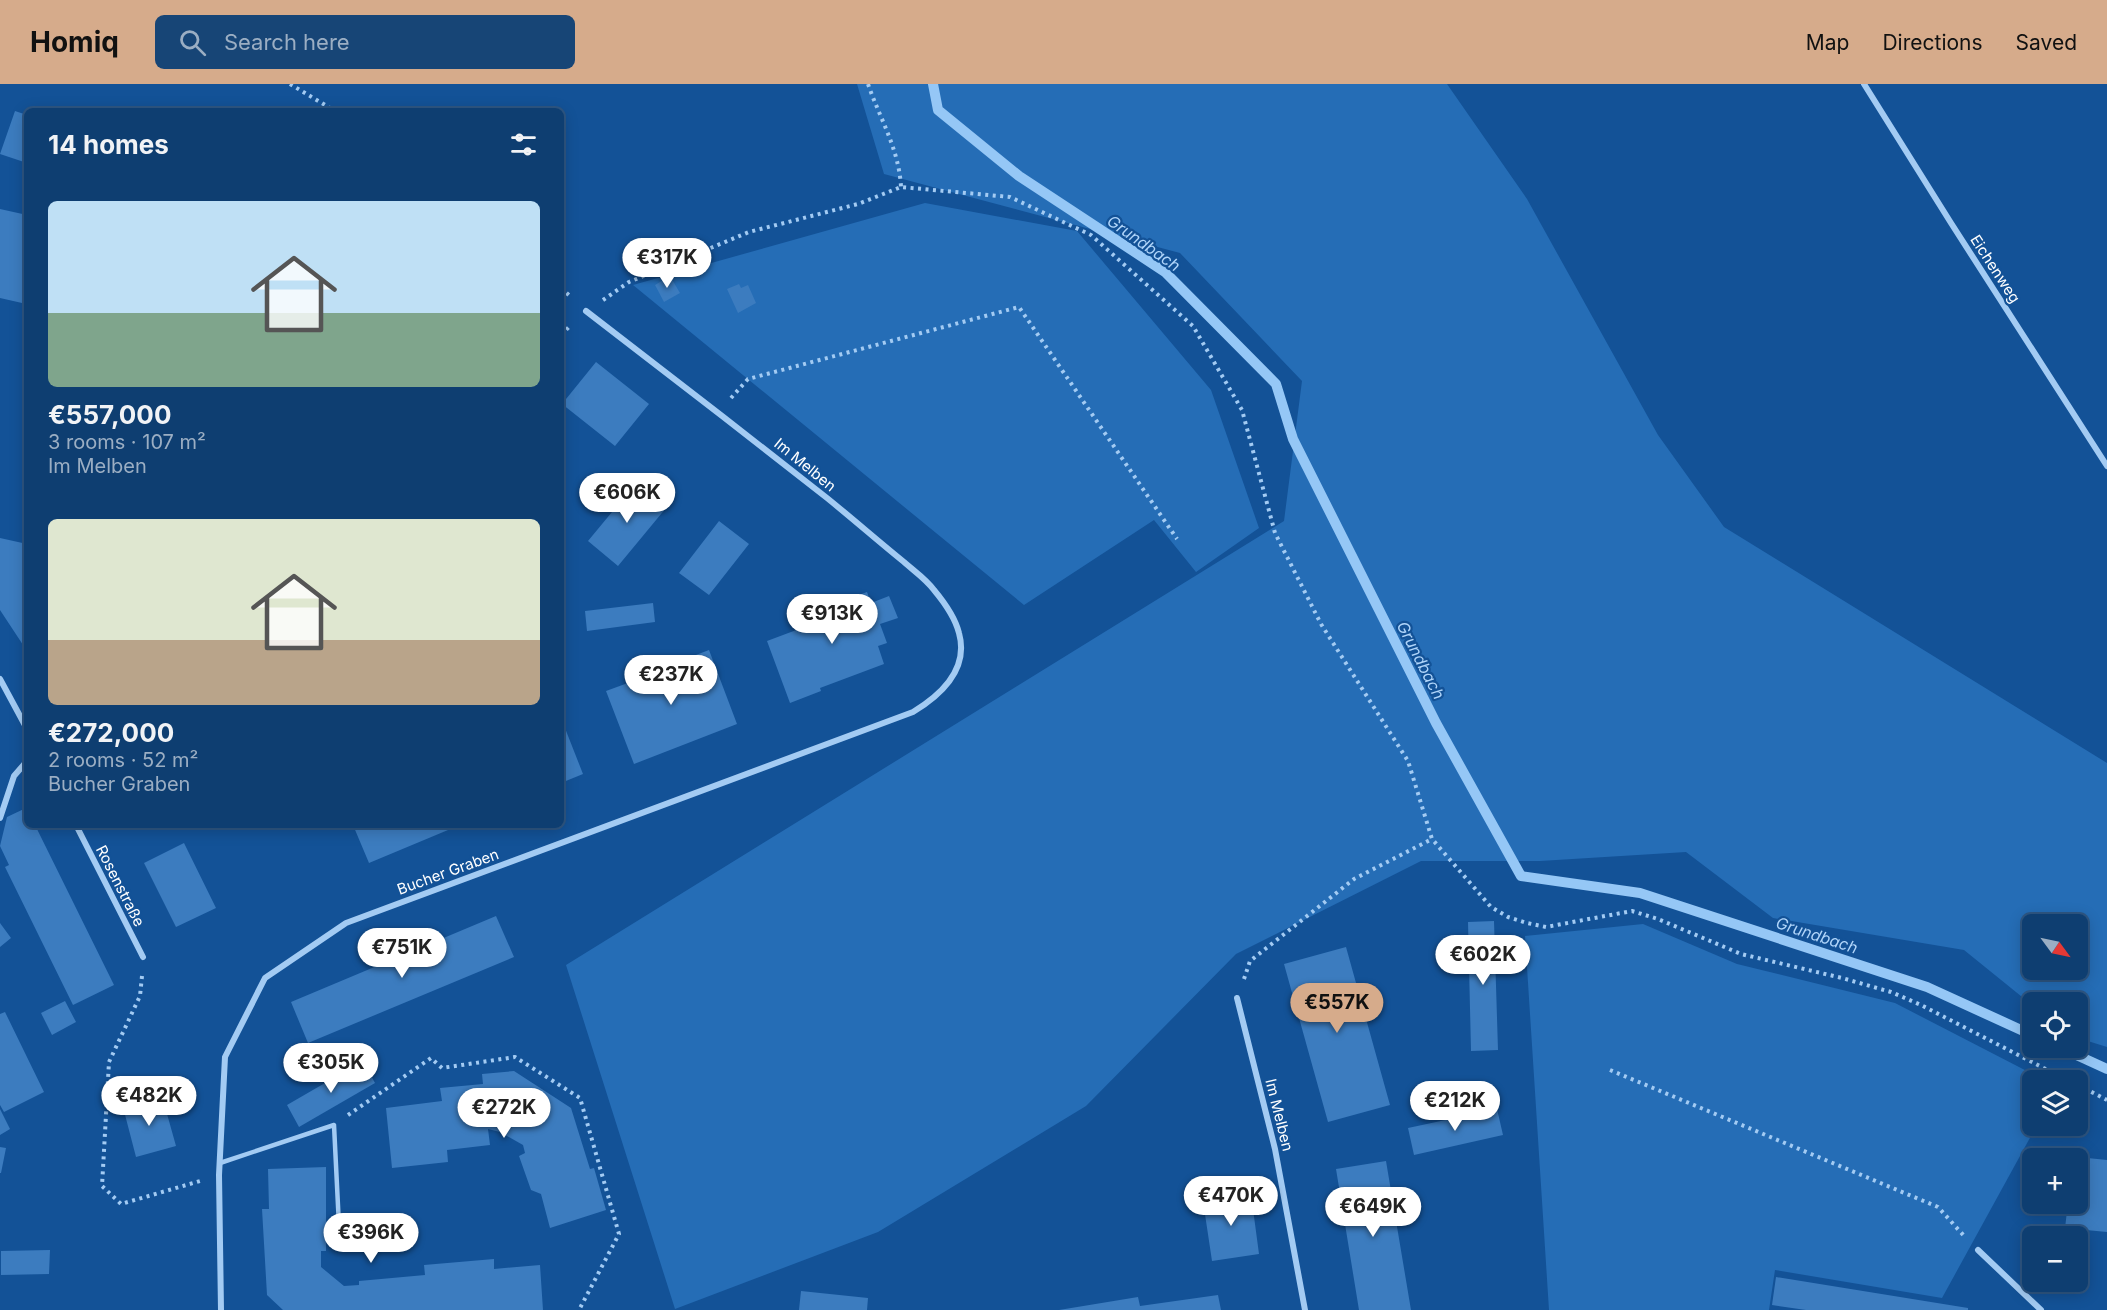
<!DOCTYPE html>
<meta charset="utf-8">
<style>
:root{--surface:#0e3e71;--page:#174576;--text:#f1f3f6;--muted:#9baec3;--line:#2e5784;--accent:#d6ab8b}
body{margin:0;font-family:Inter,sans-serif;background:var(--page);color:var(--text);height:100vh;display:flex;flex-direction:column;font-size:22px;white-space:nowrap}
*{box-sizing:border-box;margin:0}
p{font-size:20px;color:var(--muted)}
.icon{flex:none;width:33px;height:33px;fill:none;stroke:currentColor;stroke-width:2;stroke-linecap:round;stroke-linejoin:round}
.map{position:relative;flex:1;overflow:hidden}
.details{position:absolute;left:24px;top:24px;width:540px;height:720px;display:flex;flex-direction:column;background:var(--surface);border-radius:9px;box-shadow:0 3px 15px #0003,0 0 0 2px var(--line)}
.details>*{flex:none}
.needle{width:39px;rotate:123deg}
.controls{position:absolute;left:2022px;top:830px;display:grid;gap:12px}
.controls a{display:grid;place-items:center;width:66px;height:66px;border-radius:9px;background:var(--surface);box-shadow:0 3px 15px #0003,0 0 0 2px var(--line);font-size:30px}
.price{position:absolute;translate:-50% -51px;padding:0 14px;border-radius:21px;background:#fff;color:#222;font-size:20px;line-height:39px;filter:drop-shadow(0 2px 3px #0008)}
.price::after{content:'';position:absolute;left:50%;top:36px;width:18px;height:14px;margin-left:-9px;background:inherit;clip-path:polygon(0 0,100% 0,50% 100%)}
.price.current{background:var(--accent);color:#111}
ul{padding:0;list-style:none}
li{display:grid;align-content:center;gap:12px;height:318px;padding:0 24px}
li span{display:grid;place-items:center;height:186px;border-radius:9px;color:#555}
li>.icon{margin-inline-start:auto}
span .icon{width:108px;height:108px;fill:#fffc;stroke-width:1}
li b{font-size:26px}
h2{display:flex;justify-content:space-between;align-items:center;height:72px;padding:0 24px;font-size:26px}
header{display:flex;align-items:center;gap:36px;box-sizing:border-box;height:84px;padding:0 30px;background:var(--accent);color:#111}
header strong{font-size:28px}
nav{display:flex;gap:33px;margin-inline-start:auto;font-size:21px}
.search{width:420px;height:54px;background:var(--page);display:flex;align-items:center;gap:15px;box-sizing:border-box;padding:0 21px;border-radius:9px;color:var(--muted);font-size:22px}
.map>svg:first-child{display:block}
.green{fill:#256db6;fill-rule:evenodd}
.lines{fill:none;stroke-linecap:round;stroke-linejoin:round}
.stream{stroke:#95c7f6;stroke-width:10}
.building{fill:#3c7cbf}
.path{stroke:#a3cbf3;stroke-width:4;stroke-dasharray:3 4.5;stroke-linecap:butt}
.lane{stroke:#a3cbf3;stroke-width:4.5}
.street{stroke:#a3cbf3;stroke-width:6}
.labels{text-anchor:middle;stroke-width:4.5;stroke-linejoin:round;paint-order:stroke}
.street-label{font-size:15px;fill:#fff;stroke:#135297}
.water-label{font-size:16px;font-style:italic;fill:#b0d5fa;stroke:#135297}
</style>
<header>
<strong>Homiq</strong>
<div class="search"><svg class="icon" aria-label="search" viewBox="0 0 24 24"><circle cx="10" cy="10" r="6"/><path d="M15 15l6 6"/></svg>Search here</div>
<nav><a>Map</a><a>Directions</a><a>Saved</a></nav>
</header>
<div class="map">
<svg width="2107" height="1226" viewBox="0 0 2107 1226">
<rect width="100%" height="100%" fill="#135297"/>
<path class="green" d="M857,0h590l80,115 131,236 66,92 383,236v284l-29,-9v-36h-46v3l-68,-55 -191,-32 -87,-66 -146,9h-119l-185,93 -150,152 -208,126 -203,77 -109,-344 718,-444 18,-140 -122,-128 -296,-79zM2032,840h46v45h-46z
M925,119l152,28 134,159 48,138 -63,44 -42,-52 -130,85 -391,-320z
M1643,840l94,40 158,39 149,77h-12v45h5l-95,173 -167,-28 -6,40h-220l-24,-374z"/>
<g class="lines">
<path class="stream" d="M933,0l5,26 81,66 146,96 111,112 17,55 143,284 85,153 119,17 287,94 105,48
M2059,963l48,22"/>
</g>
<path class="building" d="M15,27l12,4v48l-27,-9z
M0,125l27,6v68l-5,20 -22,-5z
M670,192l10,17 -16,9 -9,-17z
M739,200l2,4 7,-3 8,18 -18,10 -11,-24z
M596,278l53,42 -34,42 -53,-42z
M636,399l30,25 -48,58 -30,-25z
M719,437l30,23 -40,51 -30,-22z
M0,454l27,6v107l-27,-41z
M867,508l4,11 18,-7 9,22 -18,6 7,19 -9,3 6,18 -64,24 1,3 -31,12 -23,-62 40,-15 -4,-10z
M653,519l2,19 -68,9 -2,-20z
M709,566l28,74 -103,40 -28,-73 30,-11 -3,-7 39,-16 3,6z
M561,634l22,56 -22,9z
M26,724l1,17h8l79,160 -41,20 -68,-138 4,-2 -9,-19 7,-29z
M353,741h107l-91,38z
M184,759l32,65 -40,19 -32,-64z
M496,832l18,41 -206,86 -17,-41z
M1494,837l4,129 -27,1 -3,-129z
M0,839l11,15 -11,9z
M1346,863l44,158 -62,17 -44,-158z
M65,917l11,21 -24,13 -11,-22z
M5,928l39,80 -40,20 -4,-7v-91z
M363,977l12,22 -76,44 -12,-22z
M514,987l57,37 19,61 4,-1 12,42 -56,18 -9,-34 -10,-4 -12,-34 6,-3 -2,-8 -23,-13 -12,-3 2,16 -43,5 1,12 -56,6 -6,-60 56,-7 -2,-13 43,-4 -1,-10z
M162,1012l14,50 -40,11 -13,-50z
M0,1025l10,20 -10,6z
M1497,1025l6,26 -89,20 -6,-27z
M0,1063l6,1 -5,25h-1z
M2078,1073l29,3v72l-42,-4 3,-25h10z
M1386,1077l25,149h-52l-23,-141z
M326,1083v84h-5v16l23,19 15,-1v-4l66,-6 -1,-10 70,-6v10l46,-4 3,45h-260l-16,-15 -5,-86h7l-1,-40z
M1251,1110l8,60 -47,7 -9,-60z
M50,1166l-1,24 -48,1v-24z
M1776,1193l192,31v2h-162l-34,-5z
M801,1207l67,7 -1,12h-68z
M1218,1211l3,15h-162l79,-13 2,9z"/>
<g class="lines">
<path class="path" d="M290,0l45,27
M868,0c12,35 31,65 33,103
M561,204l11,10
M603,216l26,-18 120,-50 109,-28 43,-17 109,10 81,38 102,91 49,84 33,123 46,91 87,137 24,78 59,68 17,10 19,6 19,4 86,-16 26,8 83,35 101,24 49,14 30,13 146,75
M561,251l10,-10
M731,314l17,-19 271,-72 158,232
M142,892l-2,20 -31,66 -7,124 19,18 79,-23
M1244,895l6,-18 104,-82 78,-40
M1610,986l328,137 27,30
M2078,1001l29,15
M348,1031l83,-57 11,10 73,-11 65,41 39,136 -40,76"/>
<path class="lane" d="M220,1079l114,-38 5,101"/>
<path class="street" d="M1864,0l87,139 156,243
M0,595l27,50
M0,734l14,-42 13,-15
M76,741l67,132
M1237,914l38,151 30,161
M1978,1166l63,60
M221,1226l-2,-135 6,-118 40,-79 81,-55 567,-211c28,-17 56,-43 46,-79 -4,-16 -15,-31 -25,-43 -8,-11 -20,-19 -30,-28 -26,-21 -51,-43 -77,-64 -80,-63 -160,-125 -241,-187"/>
</g>
<g class="labels">
<g class="street-label">
<text transform="translate(1995 185) rotate(57)" y="5">Eichenweg</text>
<text transform="translate(805 381) rotate(39)" y="5">Im Melben</text>
<text transform="translate(448 788) rotate(-20)" y="5">Bucher Graben</text>
<text transform="translate(120 802) rotate(63)" y="5">Rosenstraße</text>
<text transform="translate(1279 1031) rotate(76)" y="5">Im Melben</text>
</g>
<g class="water-label">
<text transform="translate(1144 159) rotate(35)" y="6">Grundbach</text>
<text transform="translate(1421 576) rotate(63)" y="6">Grundbach</text>
<text transform="translate(1817 851) rotate(18)" y="6">Grundbach</text>
</g>
</g>
</svg>
<div class="controls">
<a><svg class="needle" viewBox="-14 -14 28 28"><path d="M0-13l5 13h-10z" fill="#e53935"/><path d="M0 13l5-13h-10z" fill="#9baec3"/></svg></a>
<a><svg class="icon" aria-label="locate" viewBox="0 0 24 24"><circle cx="12" cy="12" r="6"/><path d="M12 2v4M12 18v4M2 12h4M18 12h4"/></svg></a>
<a><svg class="icon" aria-label="layers" viewBox="0 0 24 24"><path d="M12 4l9 5-9 5-9-5zM3 14l9 5 9-5"/></svg></a>
<a>+</a>
<a>−</a>
</div>
<b class="price" style="left:667px;top:205px">€317K</b>
<b class="price" style="left:627px;top:440px">€606K</b>
<b class="price" style="left:832px;top:561px">€913K</b>
<b class="price" style="left:671px;top:622px">€237K</b>
<b class="price" style="left:402px;top:895px">€751K</b>
<b class="price" style="left:1483px;top:902px">€602K</b>
<b class="price current" style="left:1337px;top:950px">€557K</b>
<b class="price" style="left:331px;top:1010px">€305K</b>
<b class="price" style="left:149px;top:1043px">€482K</b>
<b class="price" style="left:1455px;top:1048px">€212K</b>
<b class="price" style="left:504px;top:1055px">€272K</b>
<b class="price" style="left:1231px;top:1143px">€470K</b>
<b class="price" style="left:1373px;top:1154px">€649K</b>
<b class="price" style="left:371px;top:1180px">€396K</b>
<section class="details">
<h2>14 homes<svg class="icon" aria-label="filters" viewBox="0 0 24 24"><path d="M4 7h16M4 17h16"/><circle cx="9" cy="7" r="2"/><circle cx="15" cy="17" r="2"/></svg></h2>
<ul>
<li><span style="background:linear-gradient(#bfe0f5 60%,#7fa58c 0)"><svg class="icon" aria-label="home" viewBox="0 0 24 24"><path d="M3 11l9-7 9 7M6 9v11h12V9"/></svg></span><div><b>€557,000</b><p>3 rooms · 107 m²</p><p>Im Melben</p></div></li>
<li><span style="background:linear-gradient(#dfe7d0 65%,#b9a48a 0)"><svg class="icon" aria-label="home" viewBox="0 0 24 24"><path d="M3 11l9-7 9 7M6 9v11h12V9"/></svg></span><div><b>€272,000</b><p>2 rooms · 52 m²</p><p>Bucher Graben</p></div></li>
</ul>
</section>
</div>
